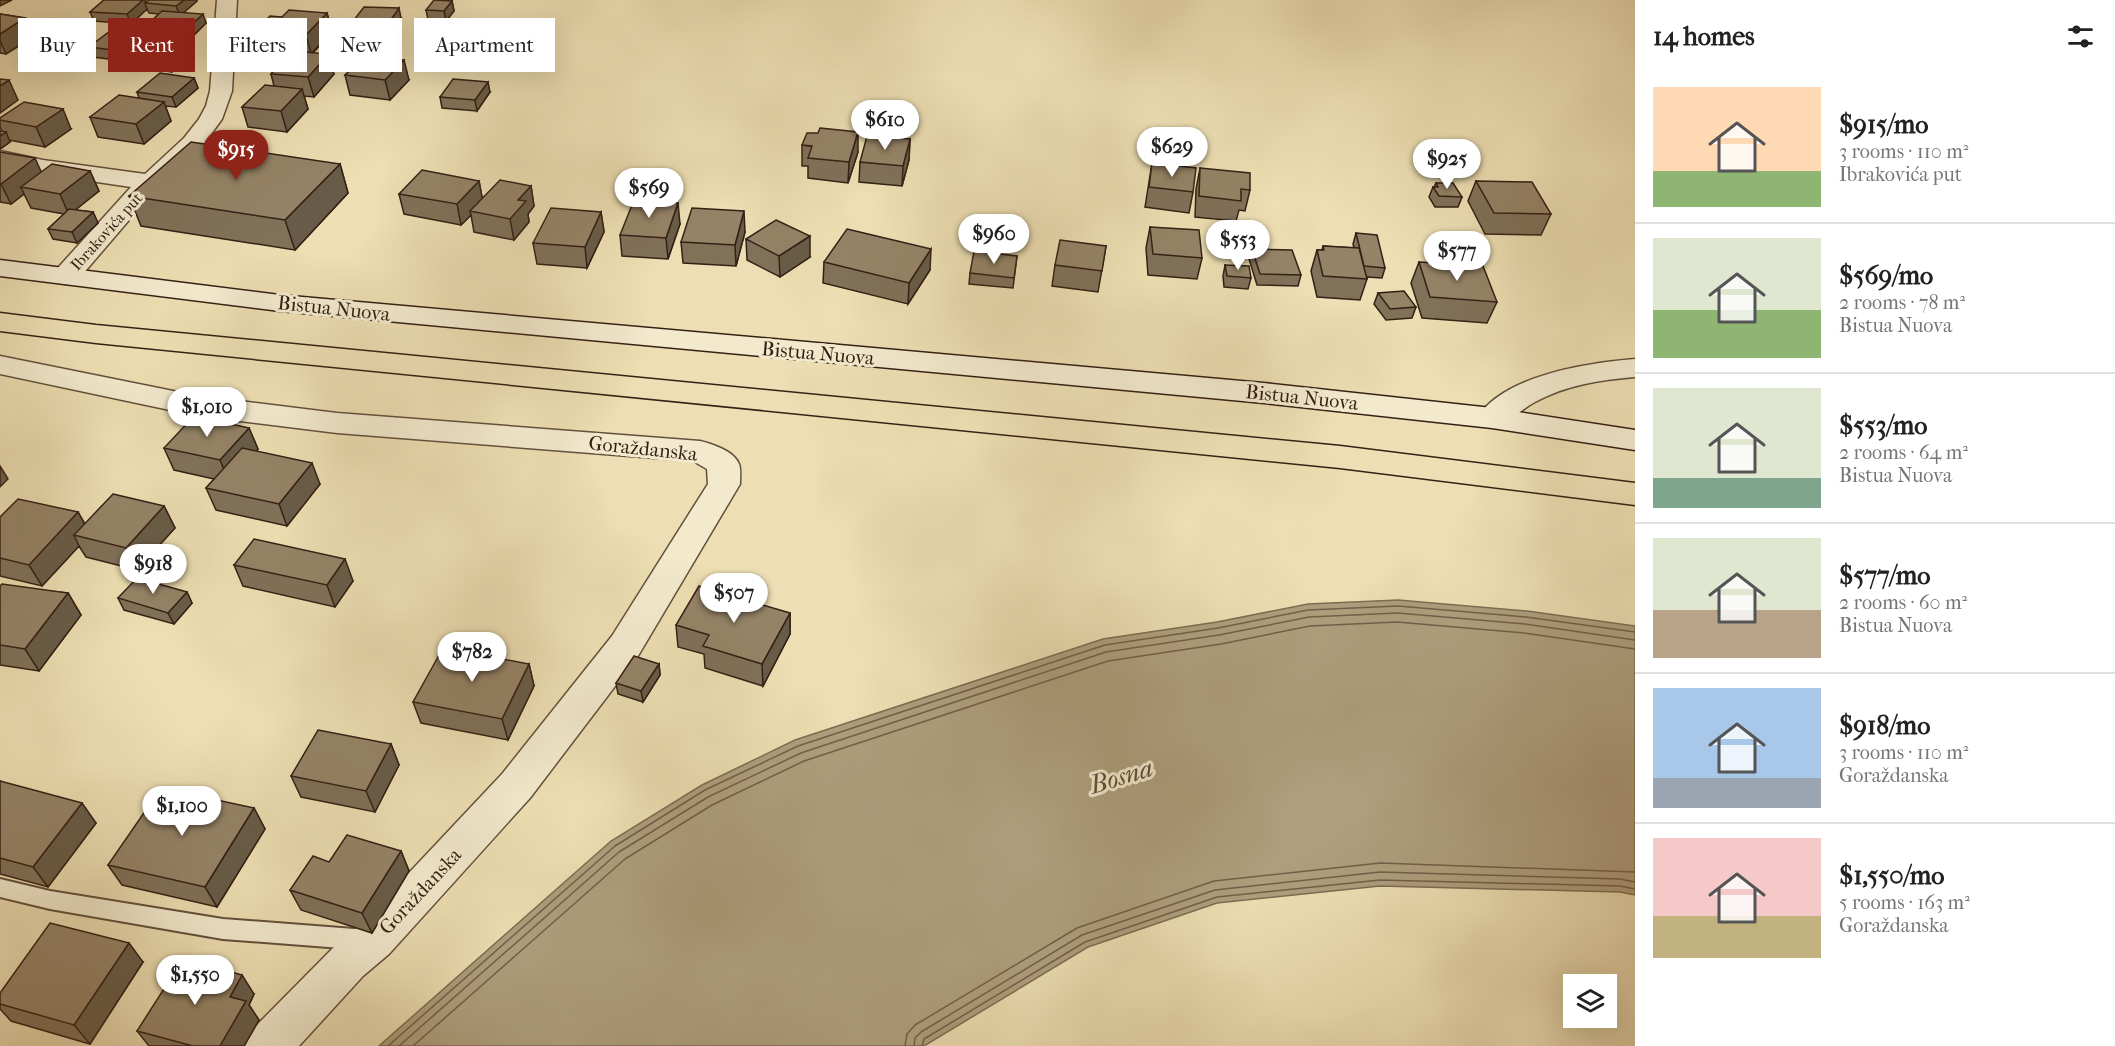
<!DOCTYPE html>
<meta charset="utf-8">
<style>
:root{--surface:#fff;--page:#f6f6f6;--text:#222;--muted:#767676;--line:#e0e0e0;--accent:#8f2418}
body{margin:0;font-family:"IM FELL French Canon",serif;background:var(--page);color:var(--text);height:100vh;display:flex;flex-direction:column;font-size:22px;white-space:nowrap}
*{box-sizing:border-box;margin:0}
p{font-size:20px;color:var(--muted)}
.icon{flex:none;width:33px;height:33px;fill:none;stroke:currentColor;stroke-width:2;stroke-linecap:round;stroke-linejoin:round}
.map{position:relative;flex:1;overflow:hidden}
.sheet{display:flex;flex-direction:column;background:var(--surface);width:480px}
.sheet>*{flex:none}
.hud{position:absolute;left:18px;top:18px;width:570px;height:54px;display:flex;gap:12px}
.fabs{position:absolute;left:1563px;top:974px;display:grid;gap:12px}
.fabs a{display:grid;place-items:center;width:54px;height:54px;border-radius:0px;background:var(--surface);box-shadow:0 6px 24px #0002;font-size:30px}
.price{position:absolute;translate:-50% -51px;padding:0 14px;border-radius:21px;background:#fff;color:#222;font-size:20px;line-height:39px;filter:drop-shadow(0 2px 3px #0008)}
.price::after{content:'';position:absolute;left:50%;top:36px;width:18px;height:14px;margin-left:-9px;background:inherit;clip-path:polygon(0 0,100% 0,50% 100%)}
.price.active{background:var(--accent);color:#fff}
ul{padding:0;list-style:none}
li{display:flex;align-items:center;gap:18px;height:150px;padding:0 18px}
li+li{border-top:2px solid var(--line)}
li span{display:grid;place-items:center;flex:none;width:168px;height:120px;border-radius:0px;color:#555}
li>.icon{margin-inline-start:auto}
span .icon{width:72px;height:72px;fill:#fffc;stroke-width:1}
li b{font-size:26px}
h2{display:flex;justify-content:space-between;align-items:center;height:72px;padding:0 18px;font-size:26px}
.tag{padding:0 21px;border-radius:0px;background:var(--surface);box-shadow:0 6px 24px #0002;font-size:21px;line-height:54px}
.tag.active{background:var(--accent);color:#fff}
main{display:flex;flex:1;min-height:0}
.map>svg:first-child{display:block}
.water{fill:#ae9e7d;stroke:#7e6c53;stroke-width:1.5}
.lines{fill:none;stroke-linecap:round;stroke-linejoin:round}
.shore{stroke:#725f49;stroke-width:1.5}
.lane-casing{stroke:#63503c;stroke-width:4}
.street-casing{stroke:#63503c;stroke-width:3}
.secondary-casing{stroke:#352015;stroke-width:3}
.highway-casing{stroke:#352015;stroke-width:3}
.lane{fill:#f3eace;fill-rule:evenodd}
.street{fill:#f3eace;fill-rule:evenodd}
.secondary{fill:#f3eace;fill-rule:evenodd}
.highway{fill:#eddfb3;fill-rule:evenodd}
.wall{fill:#807159;stroke:#352015;stroke-width:1.5}
.shaded-wall{fill:#685c48;stroke:#352015;stroke-width:1.5}
.building{fill:#958367;stroke:#352015;stroke-width:1.5}
.labels{text-anchor:middle;stroke-width:6;stroke-linejoin:round;paint-order:stroke}
.far-street-label{font-size:16px;fill:#352015;stroke:#f3eace}
.street-label{font-size:20px;fill:#352015;stroke:#f3eace}
.near-water-label{font-size:26px;font-style:italic;fill:#5f4c39;stroke:#f3eace}
</style>
<main>
<div class="map">
<svg width="1635" height="1046" viewBox="0 0 1635 1046">
<rect width="100%" height="100%" fill="#eddfb3"/>
<filter id="stains"><feTurbulence type="fractalNoise" baseFrequency=".00333" numOctaves="4"/><feColorMatrix values="0 0 0 0 .2 0 0 0 0 .09 0 0 0 0 .02 0 0 0 .5 -.17"/></filter>
<radialGradient id="worn" r=".72"><stop offset=".6" stop-color="#630" stop-opacity="0"/><stop offset="1" stop-color="#630" stop-opacity=".3"/></radialGradient>
<path class="water" d="M1398,600l129,11 108,15v269l-15,-3 -240,-6 -163,17 -129,44 -164,99h-545l232,-205 91,-56 93,-45 308,-101 114,-17 91,-18z"/>
<g class="lines">
<path class="shore" d="M388,1046l227,-200 90,-56 93,-44 307,-101 113,-17 90,-18 90,-4 128,11 109,15
M399,1046l220,-194 89,-55 93,-44 305,-101 113,-17 90,-18 89,-4 127,11 110,16
M413,1046l212,-187 87,-54 92,-44 304,-100 113,-17 89,-18 87,-4 127,11 111,16
M905,1046l2,-12 8,-9 162,-97 137,-47 166,-18 255,9
M914,1046l1,-8 6,-6 161,-97 133,-45 165,-18 240,7 15,3
M922,1046l2,-7 161,-97 132,-45 163,-17 240,6 15,3"/>
<g class="lane-casing">
<path id="lane" d="M0,879l50,12 173,28 144,11 8,3 3,7 -3,7 -8,3 -144,-11 -173,-30 -50,-12z"/>
</g>
<g class="street-casing">
<path id="street" d="M217,0h20l-5,91 -10,28 -21,29 -54,51 -71,83 -10,2 -10,-2 -4,-6 4,-6 75,-83 -88,-13 -43,-9v-14l43,9 102,14 39,-36 15,-19 7,-13 4,-15z
M0,356l198,40 139,17 363,28c12,3 34,10 39,23 2,5 1,14 1,20l-102,172 -108,142 -141,156 -26,22 -64,70h-54l7,-16 81,-82 26,-22 143,-152 110,-138 96,-152 -1,-15 -14,-8 -356,-28 -139,-17 -198,-42z
M1635,359v18c-35,3 -69,8 -100,25 -19,10 -31,29 -54,23l-4,-7c27,-43 111,-55 158,-59z"/>
</g>
<g class="secondary-casing">
<path id="secondary" d="M0,260l280,35 984,88 228,25 143,22v20l-143,-22 -228,-25 -984,-92 -280,-35z"/>
</g>
<g class="highway-casing">
<path id="highway" d="M0,313l96,12 1244,121 295,37v22l-295,-37 -1244,-125 -96,-12z"/>
</g>
<use href="#lane" class="lane"/>
<use href="#street" class="street"/>
<use href="#secondary" class="secondary"/>
<use href="#highway" class="highway"/>
</g>
<path class="wall" d="M104,0h41l1,2 3,-2h47l1,1 -13,11 22,11 -15,15 -41,-2 -4,-10 13,-12 -10,-1 -2,-4 -16,15 -37,-3 -4,-9z
M452,1l2,10 -8,10 -18,-2 -2,-9z
M327,13l5,19 -19,21 21,21 -20,23 -10,-1 4,13 -21,23 -39,-5 -6,-20 32,-21 -3,-12 20,-21 -30,-3 -5,-19 26,-14z
M0,14l25,4 8,19 -27,17 -6,-1z
M401,18l-13,19 -35,-2 -3,-10z
M152,43l35,5 3,10 -18,14 -36,-5 -2,-6 -2,1 -39,-5 -4,-10z
M345,75l64,5 -19,20 -40,-5z
M194,78l4,10 -22,19 -11,-1 6,15 -27,23 -46,-7 -8,-20 49,-19 -2,-6z
M490,92l-13,19 -35,-3 -2,-11z
M0,118l71,11 -26,18 -36,-7 1,2 -10,7v-18h2l-2,-4z
M910,139l-1,21 -7,26 -43,-4 1,-20z
M802,145l56,7 -10,31 -40,-5v-12h-6z
M0,152l42,20 48,-1 9,20 -24,19 18,2 5,11 -21,20 -24,-4 -5,-10 16,-15 -33,-6 -7,-14 -13,10 -11,-2z
M1152,163l41,29 -4,21 -44,-6z
M340,164l8,29 -53,57 -154,-24 -12,-30z
M1200,168l50,22 -5,21 -6,-1 -3,11 -41,-4 1,-28z
M479,181l3,17 49,-12 3,20 -6,8 1,8 -15,18 -40,-8 -3,-17 -10,10 -57,-11 -5,-20z
M1476,181l75,33 -10,21 -56,-1 -17,-33z
M1436,183l26,14 -4,10h-23l-6,-10 4,-10h1z
M601,212l3,20 -17,36 -50,-4 -4,-21z
M680,224l-12,35 -46,-3 -2,-21z
M1150,227l52,31 -5,21 -49,-4 -2,-27z
M745,232l-9,34 -53,-3 -2,-21z
M1356,233l29,35 -3,10 -15,-1v2l-7,21 -43,-3 -6,-26 6,-21h5l1,-4 31,2 -1,-4z
M746,239l64,18 -30,20 -33,-17z
M1106,246l-8,46 -46,-6 3,-21z
M1252,249l49,26 -3,11 -41,-1 -8,-26z
M1017,256l-4,32 -44,-4 1,-11z
M824,262l106,8 -22,34 -85,-21z
M1419,262l78,40 -10,21 -65,-5 -11,-35z
M1225,265l26,13 -3,11 -24,-2 -1,-11z
M1378,293l38,14 -4,11 -26,2 -12,-16z
M249,428l9,21 -2,2 64,33 -33,42 -71,-16 -10,-22 8,-9 -40,-9 -10,-22z
M164,506l11,22 -38,42 -51,-13 -7,-11 -37,40 -42,-10v-59l78,-5 7,12z
M234,565l119,16 -18,26 -92,-21z
M0,586l68,7 13,22 -42,56 -39,-6z
M187,592l5,11 -18,21 -50,-14 -6,-12z
M790,613v21l-27,52 -58,-18 -1,-14 -26,-7 -2,-22z
M529,664l5,22 -26,54 -87,-17 -8,-21z
M659,664l1,11 -17,27 -25,-8 -2,-11z
M391,744l8,21 -24,47 -74,-15 -10,-21z
M0,781l96,42 -48,64 -48,-13z
M254,808l11,21 -48,78 -95,-22 -14,-20z
M401,851l8,20 -37,62 -71,-23 -11,-20 39,-28z
M143,962l-53,82 -79,-23 -11,-12v-16z
M254,994l-5,11 10,15 -15,26h-95l-12,-15z"/>
<path class="shaded-wall" d="M0,0h12l-12,6z
M143,0h2l2,3h-2l2,6 -16,15 -4,-10z
M184,0h12l1,1 -17,15 -4,-10z
M452,1l2,10 -8,10 -2,-10z
M399,8l2,10 -13,19 -2,-10z
M327,13l5,19 -21,22 -5,-19z
M203,14l3,9 -15,15 -4,-9z
M25,18l8,19 -27,17 -6,-14v-6z
M149,37l4,10 -21,10 2,4 -2,1 -4,-10z
M187,48l3,10 -18,14 -3,-10z
M329,54l5,20 -20,23 -6,-20z
M404,60l5,20 -19,20 -5,-20z
M194,78l4,10 -22,19 -4,-10z
M9,80l9,20 -18,13v-27z
M488,82l2,10 -13,19 -2,-11z
M302,89l6,20 -21,23 -6,-21z
M164,102l7,19 -27,23 -8,-20z
M63,109l8,20 -26,18 -9,-20z
M6,132l4,10 -10,7v-13z
M858,132v20l-10,31 1,-21z
M910,139l-1,21 -7,26 1,-20z
M35,158l9,20 -23,9 3,7 -13,10 -10,-20z
M340,164l8,29 -53,57 -10,-30z
M90,171l9,20 -30,24 -9,-21z
M479,181l4,21 -13,9 1,4 -10,10 -4,-21z
M531,186l3,20 -6,8 1,8 -15,18 -4,-21 8,-19z
M678,203l2,21 -12,35 -2,-21z
M744,211l1,21 -9,34 -1,-21z
M93,212l5,11 -21,20 -5,-11z
M601,212l3,20 -17,36 -2,-21z
M810,236v21l-30,20 -1,-21z
M931,249l-1,21 -22,34 1,-21z
M249,428l9,21 -29,33 -9,-22z
M312,463l8,21 -33,42 -8,-22z
M0,466l8,13 -8,8z
M164,506l11,22 -38,42 -11,-22z
M78,512l12,22 -16,1 5,11 -37,40 -13,-21z
M345,559l8,22 -18,26 -8,-22z
M187,592l5,11 -18,21 -6,-11z
M68,593l13,22 -42,56 -14,-22z
M790,613v21l-27,52 -1,-22z
M529,664l5,22 -26,54 -6,-21z
M659,664l1,11 -17,27 -2,-11z
M391,744l8,21 -24,47 -9,-21z
M82,803l14,20 -48,64 -15,-20z
M254,808l11,21 -48,78 -12,-20z
M401,851l8,20 -37,62 -10,-20z
M129,943l14,19 -53,82 -16,-19z
M242,975l12,19 -5,11 10,15 -15,26h-24l10,-49z"/>
<path class="building" d="M104,0h39l-16,14 -37,-2z
M149,0h35l-8,6 -31,-3z
M434,0h1l17,1 -8,10 -18,-1z
M364,7l35,1 -13,19 -36,-2z
M289,10l38,3 -21,22 -50,-4 14,-15 12,1z
M162,11l41,3 -16,15 -41,-3z
M0,14l25,4 -25,16z
M110,31l39,6 -21,15 -39,-5z
M151,43l36,5 -18,14 -37,-5z
M292,51l37,3 -21,23 -37,-3z
M366,55l38,5 -19,20 -40,-5z
M160,73l34,5 -22,19 -35,-5z
M0,79l9,1 -9,6z
M453,79l35,3 -13,18 -35,-3z
M265,85l37,4 -21,22 -39,-4z
M119,95l45,7 -28,22 -46,-7z
M24,102l39,7 -27,18 -36,-7v-2z
M820,128l38,4 -9,30 -41,-4 4,-12 -10,-1 5,-12h11z
M0,131l6,1 -6,4z
M867,136l43,3 -7,27 -43,-4z
M191,142l149,22 -55,56 -156,-24z
M0,152l35,6 -34,26 -1,-1z
M1152,163l44,5 -3,24 -44,-5z
M52,164l38,7 -30,23 -39,-7z
M1200,168l50,5v17l-9,-1v12l-42,-5z
M422,170l57,11 -22,23 -58,-10z
M500,180l31,6 -13,14 8,1 -16,18 -40,-8z
M1476,181l56,1 19,32 -57,-1z
M1436,183h17l9,14 -23,-1 -6,-9h5z
M634,200l44,3 -12,35 -46,-3z
M551,208l50,4 -16,35 -52,-4z
M692,208l52,3 -9,34 -54,-3z
M69,209l24,3 -21,20 -24,-3z
M776,220l34,16 -31,20 -33,-17z
M1150,227l49,3 3,28 -49,-4z
M847,229l84,20 -22,34 -85,-21z
M1356,233l21,2 8,33 -21,-2z
M1060,240l46,6 -4,25 -47,-6z
M1323,246l36,2 8,31 -44,-3 -6,-26h7z
M1252,249l40,1 9,25 -41,-1z
M974,251l43,5 -3,22 -44,-5z
M1419,262l64,4 14,36 -67,-5z
M1225,265l24,1 2,12 -24,-2z
M1404,291l12,16 -26,2 -12,-16z
M194,416l55,12 -29,32 -56,-12z
M242,448l70,15 -33,41 -73,-16z
M113,494l51,12 -38,42 -52,-13z
M18,499l60,13 -49,53 -29,-7v-41z
M254,539l91,20 -18,26 -93,-20z
M137,578l50,14 -19,21 -50,-15z
M2,584l66,9 -43,56 -25,-4v-59z
M699,586l91,27 -28,51 -59,-18 6,-11 -33,-10z
M443,648l86,16 -27,55 -89,-17z
M634,656l25,8 -18,27 -25,-8z
M318,730l73,14 -25,47 -75,-15z
M0,781l82,22 -49,64 -33,-9z
M161,788l93,20 -49,79 -97,-22z
M347,835l54,16 -39,62 -72,-23 23,-34 16,6z
M50,923l79,20 -55,82 -74,-21v-11z
M183,959l59,16 -12,22 16,4 -26,45h-27l-56,-15z"/>
<g class="labels">
<g class="far-street-label">
<text transform="translate(106 231) rotate(-48)" y="6">Ibrakovića put</text>
</g>
<g class="street-label">
<text transform="translate(334 308) rotate(6)" y="7">Bistua Nuova</text>
<text transform="translate(818 353) rotate(5)" y="7">Bistua Nuova</text>
<text transform="translate(1302 397) rotate(6)" y="7">Bistua Nuova</text>
<text transform="translate(643 448) rotate(6)" y="7">Goraždanska</text>
<text transform="translate(420 891) rotate(-47)" y="7">Goraždanska</text>
</g>
<g class="near-water-label">
<text transform="translate(1121 776) rotate(-17)" y="9">Bosna</text>
</g>
</g>
<rect width="100%" height="100%" filter="url(#stains)"/>
<rect width="100%" height="100%" fill="url(#worn)"/>
</svg>
<div class="fabs">
<a><svg class="icon" aria-label="layers" viewBox="0 0 24 24"><path d="M12 4l9 5-9 5-9-5zM3 14l9 5 9-5"/></svg></a>
</div>
<b class="price" style="left:885px;top:151px">$610</b>
<b class="price" style="left:1172px;top:178px">$629</b>
<b class="price active" style="left:236px;top:181px">$915</b>
<b class="price" style="left:1447px;top:190px">$925</b>
<b class="price" style="left:649px;top:219px">$569</b>
<b class="price" style="left:994px;top:265px">$960</b>
<b class="price" style="left:1238px;top:271px">$553</b>
<b class="price" style="left:1457px;top:282px">$577</b>
<b class="price" style="left:207px;top:438px">$1,010</b>
<b class="price" style="left:153px;top:595px">$918</b>
<b class="price" style="left:734px;top:624px">$507</b>
<b class="price" style="left:472px;top:683px">$782</b>
<b class="price" style="left:182px;top:837px">$1,100</b>
<b class="price" style="left:195px;top:1006px">$1,550</b>
<div class="hud">
<a class="tag">Buy</a>
<a class="tag active">Rent</a>
<a class="tag">Filters</a>
<a class="tag">New</a>
<a class="tag">Apartment</a>
</div>
</div>
<section class="sheet">
<h2>14 homes<svg class="icon" aria-label="filters" viewBox="0 0 24 24"><path d="M4 7h16M4 17h16"/><circle cx="9" cy="7" r="2"/><circle cx="15" cy="17" r="2"/></svg></h2>
<ul>
<li><span style="background:linear-gradient(#ffd9b3 70%,#8fb573 0)"><svg class="icon" aria-label="home" viewBox="0 0 24 24"><path d="M3 11l9-7 9 7M6 9v11h12V9"/></svg></span><div><b>$915/mo</b><p>3 rooms · 110 m²</p><p>Ibrakovića put</p></div></li>
<li><span style="background:linear-gradient(#dfe7d0 60%,#8fb573 0)"><svg class="icon" aria-label="home" viewBox="0 0 24 24"><path d="M3 11l9-7 9 7M6 9v11h12V9"/></svg></span><div><b>$569/mo</b><p>2 rooms · 78 m²</p><p>Bistua Nuova</p></div></li>
<li><span style="background:linear-gradient(#dfe7d0 75%,#7fa58c 0)"><svg class="icon" aria-label="home" viewBox="0 0 24 24"><path d="M3 11l9-7 9 7M6 9v11h12V9"/></svg></span><div><b>$553/mo</b><p>2 rooms · 64 m²</p><p>Bistua Nuova</p></div></li>
<li><span style="background:linear-gradient(#dfe7d0 60%,#b9a48a 0)"><svg class="icon" aria-label="home" viewBox="0 0 24 24"><path d="M3 11l9-7 9 7M6 9v11h12V9"/></svg></span><div><b>$577/mo</b><p>2 rooms · 60 m²</p><p>Bistua Nuova</p></div></li>
<li><span style="background:linear-gradient(#a9c7e8 75%,#9aa5b1 0)"><svg class="icon" aria-label="home" viewBox="0 0 24 24"><path d="M3 11l9-7 9 7M6 9v11h12V9"/></svg></span><div><b>$918/mo</b><p>3 rooms · 110 m²</p><p>Goraždanska</p></div></li>
<li><span style="background:linear-gradient(#f6c9c9 65%,#c2b280 0)"><svg class="icon" aria-label="home" viewBox="0 0 24 24"><path d="M3 11l9-7 9 7M6 9v11h12V9"/></svg></span><div><b>$1,550/mo</b><p>5 rooms · 163 m²</p><p>Goraždanska</p></div></li>
</ul>
</section>
</main>
